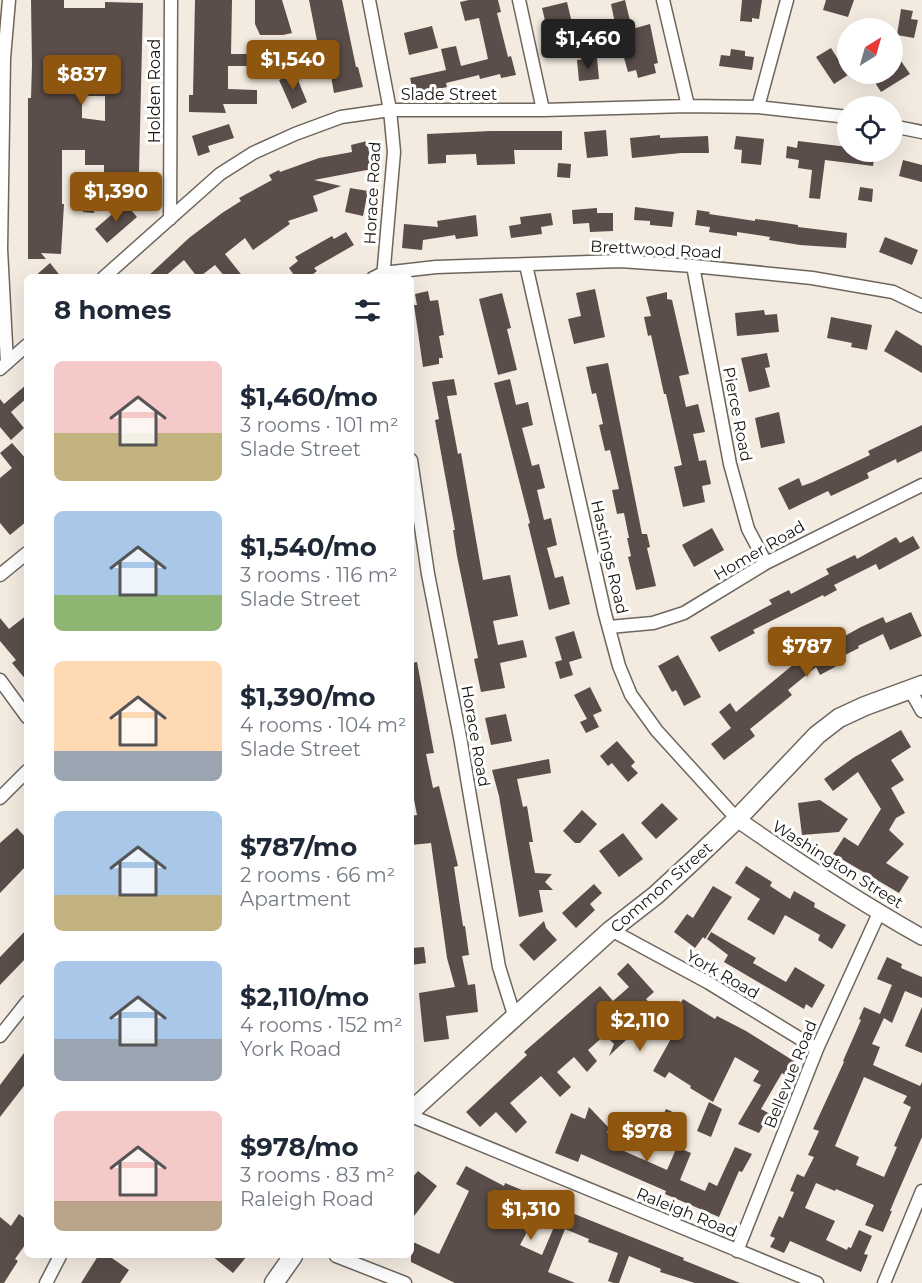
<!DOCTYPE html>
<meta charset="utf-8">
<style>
:root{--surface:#fff;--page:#f2f2f3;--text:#1f2937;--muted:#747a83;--accent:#8e560e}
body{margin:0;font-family:Montserrat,sans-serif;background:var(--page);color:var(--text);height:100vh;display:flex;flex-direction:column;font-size:22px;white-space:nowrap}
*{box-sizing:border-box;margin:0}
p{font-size:20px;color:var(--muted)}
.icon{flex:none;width:33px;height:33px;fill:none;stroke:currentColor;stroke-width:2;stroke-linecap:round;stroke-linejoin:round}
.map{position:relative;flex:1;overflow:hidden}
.side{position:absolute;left:24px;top:274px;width:390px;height:984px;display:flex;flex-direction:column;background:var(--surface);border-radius:9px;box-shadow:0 6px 24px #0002}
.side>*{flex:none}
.needle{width:39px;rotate:37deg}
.controls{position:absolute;left:837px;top:18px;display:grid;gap:12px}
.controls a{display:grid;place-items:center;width:66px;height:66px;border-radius:50%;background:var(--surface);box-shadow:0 6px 24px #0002;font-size:30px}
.price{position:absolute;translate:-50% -51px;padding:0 14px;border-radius:6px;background:var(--accent);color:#fff;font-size:20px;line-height:39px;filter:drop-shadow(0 2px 3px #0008)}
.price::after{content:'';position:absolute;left:50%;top:36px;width:18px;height:14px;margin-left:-9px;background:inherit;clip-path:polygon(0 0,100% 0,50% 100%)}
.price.active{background:#222;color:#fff}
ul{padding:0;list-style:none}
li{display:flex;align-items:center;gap:18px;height:150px;padding:0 30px}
li span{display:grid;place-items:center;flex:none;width:168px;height:120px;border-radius:9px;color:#555}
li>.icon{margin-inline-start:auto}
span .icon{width:72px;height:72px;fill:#fffc;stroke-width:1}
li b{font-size:26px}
h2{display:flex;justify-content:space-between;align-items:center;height:72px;padding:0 30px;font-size:26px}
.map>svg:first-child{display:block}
.building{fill:#5a4d4a;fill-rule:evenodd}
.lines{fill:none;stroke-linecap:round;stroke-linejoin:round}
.minor-casing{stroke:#6e665d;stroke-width:15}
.tertiary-casing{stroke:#6e665d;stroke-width:18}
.secondary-casing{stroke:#6e665d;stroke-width:21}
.minor{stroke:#fff;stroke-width:12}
.tertiary{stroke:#fff;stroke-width:15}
.secondary{stroke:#fff;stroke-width:18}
.labels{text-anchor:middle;stroke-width:6;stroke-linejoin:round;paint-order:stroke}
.street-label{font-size:16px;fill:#171410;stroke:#fff}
</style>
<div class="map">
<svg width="922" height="1283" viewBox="0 0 922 1283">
<rect width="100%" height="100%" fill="#f3ebe0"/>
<path class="building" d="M31,0h33v8h41v-6l38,1 -4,169h5v19h-40v-26h-19v-15h-23v54h2l-3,50 -20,-1 5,6h-18v-161h3l1,-33zM82,96h23v25l-23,-3z
M195,0h37l-1,54h23v12h-26v23l29,1v14h-34l3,9 -37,-1v-17h4z
M255,0h27l10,33 -9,2h-23l-5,-11z
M309,0h33l14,67h2l5,20 -29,6 -5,-28 -7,1z
M469,0h29l3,12 -4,1 11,44 3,-1 5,19 -15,3 -1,-4 -20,5 -1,-4 -33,8 1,4 -33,8 -4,-17 36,-8 -5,-21 15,-3 5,20 27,-7 -9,-41 -14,3 -5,-19z
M625,0l7,29 18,-5 8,39 -4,1 2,9 -18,5 -2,-8 -8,2 -11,-39 -6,-29z
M742,0h20l-3,19 -7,-1v4l-12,-1z
M826,0h28l-6,17 -25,-7z
M567,2l5,21 -25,6 -5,-21z
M901,9l12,2 -2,8 7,1 -4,18 -17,-3z
M432,26l6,22 -29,7 -5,-22z
M831,48l17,27 -14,9 -18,-27z
M892,48l18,26 -29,18 -7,-11 12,-7h6z
M731,49l14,2v5l9,1 -2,13 -33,-4 2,-11 9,1z
M597,58l2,21 -20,2 -2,-21z
M295,73l12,29 -15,7 -13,-29z
M229,124l5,14 -26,8 2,6 -12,4 -6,-20z
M606,130l2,26 -21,2 -3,-26z
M491,131h71v19h-48l1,14 -38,1 -1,-11 -30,1v8l-18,1 -1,-30z
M660,135v3l48,-2 1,17h-28l-49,5 -2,-20z
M736,136l28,3 -3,26 -20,-2 1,-13 -8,-1z
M367,141l5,28 -58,11 27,6 -28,10 5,15 -30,10 2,3 -37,26 -8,-12 -20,16 19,24h-18l-11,-13 -17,13 -14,-18 -21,18h-17l43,-40 33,-25 19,-12 -2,-3 33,-18 -3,-5 10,-5 1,2 39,-14 33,-6 -1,-7z
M798,141l50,6v5h27l-2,14 -48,-6 -5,39 -11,-1 3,-28 -14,-2 1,-8 -13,-2 1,-12 10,2z
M903,160l19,5v17l-23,-6z
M558,163l13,1 -1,14 -13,-1z
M860,187l13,2 -1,13 -14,-2z
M350,188l18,3 -5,25 -18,-4z
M84,199l11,1 -1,13 -11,-1z
M125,203l12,14 -30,26 -12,-14z
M635,207l39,5 -2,15 -22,-2v-4l-16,-1z
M597,208v5h16v18l-23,1 -1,-9 -16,1 -1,-14z
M697,210l13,2 -1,2 46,7v-2l17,2 26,4v2l49,6 -1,15 -46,-3 -31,-5 1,-3 -33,-5v4l-28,-4 1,-5 -15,-2z
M551,213l2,12 -12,2 1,7 -31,4 -2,-12 12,-2 -1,-7z
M476,215l2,21 -22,3 -1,-4 -32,5 -1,10 -20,-2 2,-24 34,3 -1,-6z
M346,232l8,13 -40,23 3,3 -9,7h-12l-7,-10 9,-7 -3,-4 37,-21 2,3z
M885,237l33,13 -6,15 -33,-13z
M50,263l12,15h-29z
M595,289l10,48 -31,7 -6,-25 13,-3 -5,-23z
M428,291l2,10 8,-1 6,35 -5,1 4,22h-4v6l-16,3 -9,-62h3l-2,-11z
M667,292v7l5,1 17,74 -10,2 7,31 12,-3 7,28 -12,2 6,27 7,-1 5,24 -9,2 3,16 -22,5 -9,-40 8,-2 -16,-71h-2l-13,-59 -3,1 -4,-19 7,-1 -5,-19z
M502,293l9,35 -4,1 10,41 -19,5 -19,-76z
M764,310l1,5 12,-1 2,18 -42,4 -2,-23z
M831,317l41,8 -5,25 -16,-3 1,-4 -25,-5z
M896,330l26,16v27l-38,-22z
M767,353l3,14 -5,1 5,19 -21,5 -8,-34z
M608,363l34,171h5l3,13 -3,1 9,38 -20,4 -8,-33 3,-1 -4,-18h2l-5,-25 -7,1 -5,-24 7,-1 -9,-39 -5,1 -6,-26 4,-1 -7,-31 -4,1 -6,-27z
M454,379l3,16 -10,1 11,58 3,-1 22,127 27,-5 8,41 -25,5 5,24 25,-5 4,17 -27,6 5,25 -24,4 -7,-33 4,-1 -21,-102 -4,-26h2l-20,-110 4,-1 -7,-37z
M510,379l6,26 12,-3 5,23 -11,3 10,38 7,-2 6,24 -8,2 7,30 7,-2 6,27 -10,3 8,30 8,-2 7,28 -21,6 -21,-86 2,-1 -36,-140z
M26,385l1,13 -16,14 13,16 -13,12 -11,-13v-28l4,5z
M779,412l6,31 -24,5 -6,-30z
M922,425v26l-25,12 -1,-4 -29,14 2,5 -38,18 -3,-5 -39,19 -11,-22 21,-10 3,8 11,-4 57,-27 -2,-4z
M12,443l15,17v61l-17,14 -10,-12v-45l12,-10 -12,-15z
M712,528l12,22 -30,17 -12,-22z
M913,536l7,12 -41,22 -3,-6 -42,21 3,5 -13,7 -1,-2 -70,35 2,3 -36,19 -9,-15 62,-33 -3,-4 20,-10 2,4 38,-20 -3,-5 29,-14 2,4 39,-22 4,6z
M911,612l11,24 -32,14 -7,-16 -25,12 1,2 -16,8 3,5 -26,14 -4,-8 -28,23 4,5 -42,34 5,7 -31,24 -13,-16 20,-16 -12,-16 11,-9 6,9 58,-48 67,-37 22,-10 3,6z
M27,615v66l-15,-18 4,-3 -16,-19v-23l9,11z
M574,631l8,27 -13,4 4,13 -13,4 -5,-17 7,-2 -7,-23z
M678,655l23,42 -17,9 -8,-16 -4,2 -14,-26z
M417,662l17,91 -8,1 7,34 6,-2 19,80 -4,1 9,59h2l4,29 -7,1 6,29 7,-1 3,28 -32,4 3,23 -25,3 -5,-49 36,-6 -8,-29 -16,-115 -20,2v-29l6,-1 -6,-31v-121z
M590,687l12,24 -9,4 6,12 -13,6 -6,-11 7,-3 -13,-24z
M506,714l6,27 -21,4 -6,-27z
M901,730l10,17 -20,13 13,20 -13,8 14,25 -9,5 -7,12 15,14 -18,19 23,14 -10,16 -66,-39 11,-17 14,9 23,-37 -23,-37 -25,19 -9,-12 29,-21z
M617,741l18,21 -4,4 7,7 -10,9 -16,-19 -4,3 -8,-10z
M549,759l2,14 -34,6 6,28 4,-1 6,36h-4l6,31 17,1 -7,8 8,8h-14l4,22 -24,5 -20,-121 -7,-26z
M820,800l28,19 -9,13 -37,3 -4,-32z
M662,803l16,16 -22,20 -15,-16z
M582,810l15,14 -17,19h-5l-12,-12z
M17,828l10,11v26l-27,28v-50z
M623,833l20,26 -24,18 -20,-26z
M746,866l26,16 -2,4 20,13 4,-8 21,12 -1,4 32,18 -14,24 -14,-9 2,-5 -35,-20 -11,20 -27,-16 13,-20 -25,-16z
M594,884l8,9 -12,11 5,6 -19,18 -14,-15z
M713,886l19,11 -27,42 -2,-2 -8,11 -21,-16 13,-18 6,4z
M544,921l2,7 11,12 -23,21 -15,-16z
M27,929v28l-27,28v-28z
M711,932l45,26 -3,5 33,19 9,-15 30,18 -13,23 -6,-4 -2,5 -80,-47 4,-7 -21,-16z
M424,947l2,16 -15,2v-17z
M887,957l15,7 -1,4 21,9v21l-17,-7 -13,32 -8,-5 -12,26 8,3 -7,18 47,21 2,-4v55l-27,62 -5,12h2l-9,21 -18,-7 9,-20 -38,-16 -1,2 -19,-8 -11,25 30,13 -9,19 21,10 1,-3 3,1 8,-18 13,6 -8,18 4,1 -7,17 -71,-31 -6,12 -14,-6 5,-9 -5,-2 9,-20 4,2 11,-26 -4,-1 7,-17 7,3 10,-20 -6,-2 11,-24 -6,-2 31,-67 -1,-1 18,-41 -2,-1 5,-12 16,7 12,-29 -15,-6zM864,1077l43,19 -4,7 8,4 -17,39 3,1 -13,30 -28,-12 3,-8 -24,-11z
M628,963l26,29 -8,7 22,24 15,-24 32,20 2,-3 29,15 51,32 -8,15 -7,-5 -21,36 9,5 -11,19 -21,-9 23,-39 -8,-4 6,-10 -24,-14 -22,45 -23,-14 1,-2 -22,-14 -4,6 -12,-7 20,-36 -18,-11 -6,5 -6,-5 -34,32 5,-12 -9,-9 -17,15 9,11 -10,11 -13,-15 -17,15 14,15 -11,10 -19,-21 -31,27 17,19 -11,11 -20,-21 -16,15 -14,-15 61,-57 -3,-3 76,-66 13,15 16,-14 -12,-13z
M922,1007v46l-17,-7z
M27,1049v33l-27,35v-32z
M709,1102l13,7 -11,28 -14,-6z
M589,1107l20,21 -2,5 10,4 9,10 -2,4 43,19 10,-23 14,6 -11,27 25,11 4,-9 8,4 18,-39 17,7 -10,18 -3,-1 -20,46 -54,-23 1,-3 -85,-37 -3,8 -23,-9 16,-40 14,6z
M666,1109l16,7 -6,16 -17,-8z
M466,1166l38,20 1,-3 53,22 -1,2 127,51 -1,2 57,23h-45l-35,-11 1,-3 -32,-13 -10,27h-5l-6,-2 10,-28 -30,-11 1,-3 -24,-10 -17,43 27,11h-120l-44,-21v-21l28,13 30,-63 -13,-7zM534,1219l20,8 -12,28 -22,-10z
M418,1171l19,15 -26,34v-41z
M19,1214l8,6v22l-12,17 3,2 -14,22h-4v-66l11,9z
M98,1256h11l20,14 -9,13h-39z
M212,1256h35l-14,17z"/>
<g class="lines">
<g class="minor-casing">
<path id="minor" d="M369,0l21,110 4,42 -11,126
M519,0l24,110
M663,0l25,106
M758,107l29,-107
M892,126l30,6
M170,219l1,-219
M526,265l79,349 14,52 12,29 26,36 80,88
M693,266l37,198 18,65 18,34
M103,278l117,-104 33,-21 42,-19 46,-17 49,-7h153l145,-4 70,1 90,10
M373,278l10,-5 53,-6 184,-6 73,5 119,12 81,14 29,14
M7,363l-6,-114 3,-191 5,-58
M0,369l27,-24
M411,460l17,114 32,163 39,230 16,51
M0,575l27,-22
M609,627l44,-4 31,-10 82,-50 156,-78
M0,680l27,37
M909,688l13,23
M0,798l27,-27
M611,930l98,53 108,66
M0,1036l27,-34
M411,1116l406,167
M737,1251l80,-202 62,-136
M336,1256l69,27
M46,1283l14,-27
M884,1283l38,-92"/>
</g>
<g class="tertiary-casing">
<path id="tertiary" d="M737,819c60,42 121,82 185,118"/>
</g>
<g class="secondary-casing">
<path id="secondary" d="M411,1111l200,-181 45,-35 40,-37 41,-39 80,-84 22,-17 26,-12 57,-21
M274,1283l19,-27"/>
</g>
<use href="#minor" class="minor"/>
<use href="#tertiary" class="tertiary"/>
<use href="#secondary" class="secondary"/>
</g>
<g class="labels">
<g class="street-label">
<text transform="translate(154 91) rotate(-90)" y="6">Holden Road</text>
<text x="449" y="100">Slade Street</text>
<text transform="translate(372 193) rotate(-87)" y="6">Horace Road</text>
<text transform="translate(656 249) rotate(3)" y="6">Brettwood Road</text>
<text transform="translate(738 414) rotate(79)" y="6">Pierce Road</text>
<text transform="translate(759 550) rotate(-30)" y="6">Homer Road</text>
<text transform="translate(610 557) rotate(77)" y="6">Hastings Road</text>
<text transform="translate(476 736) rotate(80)" y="6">Horace Road</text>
<text transform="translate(838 864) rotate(32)" y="6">Washington Street</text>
<text transform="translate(661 887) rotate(-41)" y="6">Common Street</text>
<text transform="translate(723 974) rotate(30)" y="6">York Road</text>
<text transform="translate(790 1074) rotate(-68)" y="6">Bellevue Road</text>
<text transform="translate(687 1212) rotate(22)" y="6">Raleigh Road</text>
</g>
</g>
</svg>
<div class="controls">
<a><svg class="needle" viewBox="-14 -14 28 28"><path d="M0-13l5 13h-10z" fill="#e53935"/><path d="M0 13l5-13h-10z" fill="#747a83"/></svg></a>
<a><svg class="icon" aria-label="locate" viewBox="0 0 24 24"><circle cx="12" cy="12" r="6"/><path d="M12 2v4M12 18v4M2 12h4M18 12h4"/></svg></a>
</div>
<b class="price active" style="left:588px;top:70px">$1,460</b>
<b class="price" style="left:293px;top:91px">$1,540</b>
<b class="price" style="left:82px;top:106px">$837</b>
<b class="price" style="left:116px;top:223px">$1,390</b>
<b class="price" style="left:807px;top:678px">$787</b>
<b class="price" style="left:640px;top:1052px">$2,110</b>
<b class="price" style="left:647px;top:1163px">$978</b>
<b class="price" style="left:531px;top:1241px">$1,310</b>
<section class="side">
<h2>8 homes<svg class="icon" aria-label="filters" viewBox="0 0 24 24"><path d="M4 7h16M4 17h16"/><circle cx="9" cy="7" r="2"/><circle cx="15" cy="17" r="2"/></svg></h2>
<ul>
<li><span style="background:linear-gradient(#f6c9c9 60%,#c2b280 0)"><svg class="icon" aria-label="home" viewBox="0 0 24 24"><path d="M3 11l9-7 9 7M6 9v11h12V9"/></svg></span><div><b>$1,460/mo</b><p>3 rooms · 101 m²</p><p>Slade Street</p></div></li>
<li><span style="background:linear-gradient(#a9c7e8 70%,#8fb573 0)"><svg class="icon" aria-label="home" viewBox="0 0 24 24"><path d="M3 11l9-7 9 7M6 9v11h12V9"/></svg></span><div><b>$1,540/mo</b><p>3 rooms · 116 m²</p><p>Slade Street</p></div></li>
<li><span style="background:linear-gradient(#ffd9b3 75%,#9aa5b1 0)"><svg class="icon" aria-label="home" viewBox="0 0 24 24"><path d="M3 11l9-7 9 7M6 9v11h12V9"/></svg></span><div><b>$1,390/mo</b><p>4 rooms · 104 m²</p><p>Slade Street</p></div></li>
<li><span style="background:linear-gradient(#a9c7e8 70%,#c2b280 0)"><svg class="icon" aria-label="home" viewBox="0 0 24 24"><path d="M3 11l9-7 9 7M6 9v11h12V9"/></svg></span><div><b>$787/mo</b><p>2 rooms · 66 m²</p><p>Apartment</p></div></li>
<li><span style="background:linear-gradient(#a9c7e8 65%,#9aa5b1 0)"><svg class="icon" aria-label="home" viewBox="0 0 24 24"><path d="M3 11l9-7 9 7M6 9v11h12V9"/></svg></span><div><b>$2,110/mo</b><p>4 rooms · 152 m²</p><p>York Road</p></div></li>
<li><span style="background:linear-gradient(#f6c9c9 75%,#b9a48a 0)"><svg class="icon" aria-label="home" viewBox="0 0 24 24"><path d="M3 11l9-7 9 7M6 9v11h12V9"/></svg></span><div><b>$978/mo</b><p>3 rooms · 83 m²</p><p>Raleigh Road</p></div></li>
</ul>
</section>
</div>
